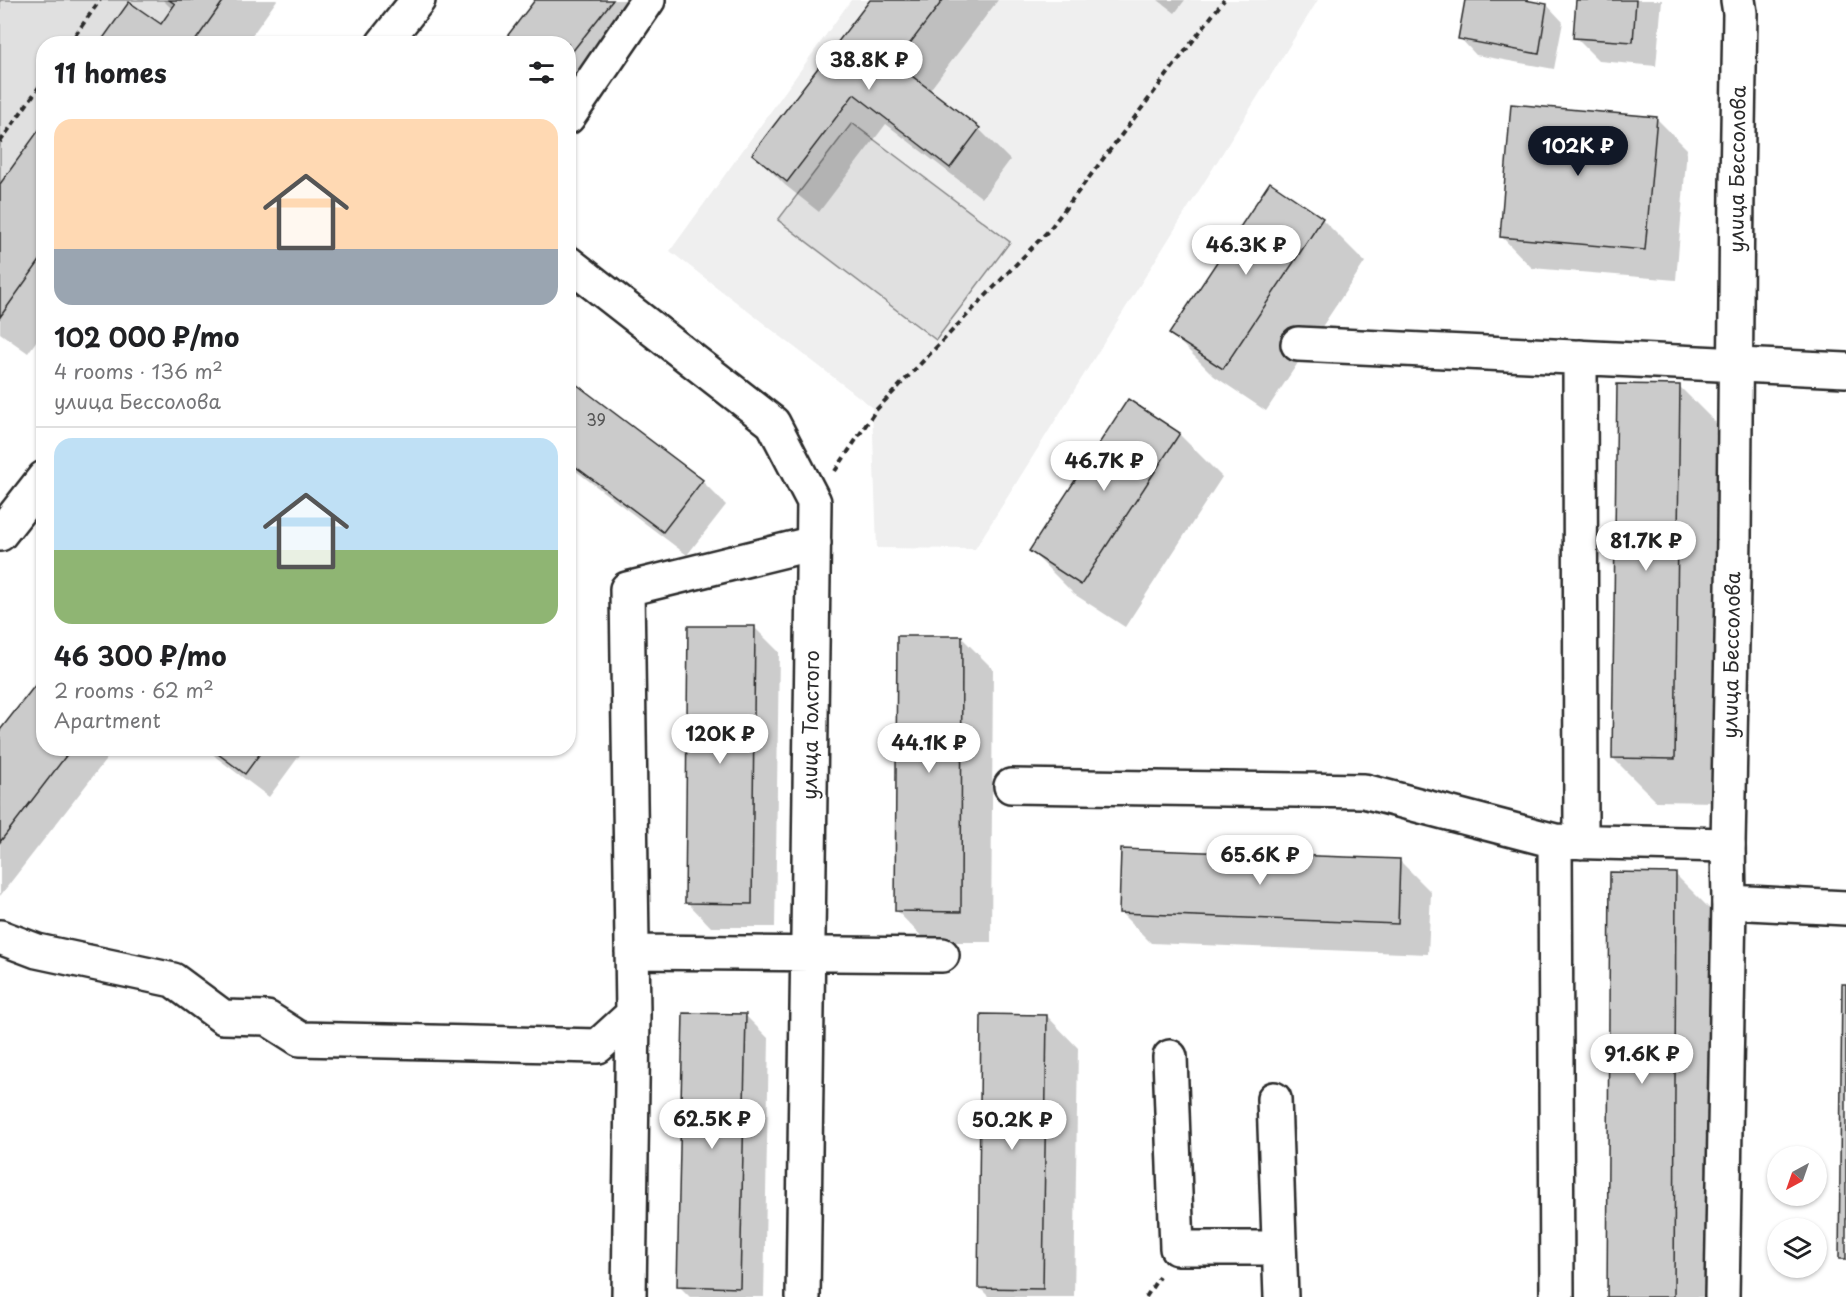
<!DOCTYPE html>
<meta charset="utf-8">
<style>
:root{--surface:#fff;--page:#f6f6f6;--text:#202124;--muted:#757577;--line:#e0e0e0;--accent:#111827}
body{margin:0;font-family:"Playpen Sans",sans-serif;background:var(--page);color:var(--text);height:100vh;display:flex;flex-direction:column;font-size:22px;white-space:nowrap}
*{box-sizing:border-box;margin:0}
p{font-size:20px;color:var(--muted)}
.icon{flex:none;width:33px;height:33px;fill:none;stroke:currentColor;stroke-width:2;stroke-linecap:round;stroke-linejoin:round}
.map{position:relative;flex:1;overflow:hidden}
.panel{position:absolute;left:36px;top:36px;width:540px;height:720px;display:flex;flex-direction:column;background:var(--surface);border-radius:24px;box-shadow:0 2px 4px #0004}
.panel>*{flex:none}
.needle{width:39px;rotate:220deg}
.controls{position:absolute;left:1767px;top:1146px;display:grid;gap:12px}
.controls a{display:grid;place-items:center;width:60px;height:60px;border-radius:50%;background:var(--surface);box-shadow:0 2px 4px #0004;font-size:30px}
.price{position:absolute;translate:-50% -51px;padding:0 14px;border-radius:21px;background:#fff;color:#222;font-size:20px;line-height:39px;filter:drop-shadow(0 2px 3px #0008)}
.price::after{content:'';position:absolute;left:50%;top:36px;width:18px;height:14px;margin-left:-9px;background:inherit;clip-path:polygon(0 0,100% 0,50% 100%)}
.price.selected{background:var(--accent);color:#fff}
ul{padding:0;list-style:none}
li{display:grid;align-content:center;gap:12px;height:318px;padding:0 18px}
li+li{border-top:2px solid var(--line)}
li span{display:grid;place-items:center;height:186px;border-radius:18px;color:#555}
li>.icon{margin-inline-start:auto}
span .icon{width:108px;height:108px;fill:#fffc;stroke-width:1}
li b{font-size:26px}
h2{display:flex;justify-content:space-between;align-items:center;height:72px;padding:0 18px;font-size:26px}
.map>svg:first-child{display:block}
.built{fill:#efefef}
.green{fill:#e0e0e0;stroke:#868686;stroke-width:1.5}
.shadow{fill:#0003}
.building{fill:#cbcbcb;stroke:#2b2b2b;stroke-width:1.5}
.lines{fill:none;stroke-linecap:round;stroke-linejoin:round}
.minor-casing{stroke:#2b2b2b;stroke-width:38}
.major-casing{stroke:#2b2b2b;stroke-width:38}
.path{stroke:#2b2b2b;stroke-width:4;stroke-dasharray:6 4.5;stroke-linecap:butt}
.minor{stroke:#fff;stroke-width:33}
.major{stroke:#fff;stroke-width:33}
.labels{text-anchor:middle;stroke-width:4.5;stroke-linejoin:round;paint-order:stroke}
.number-label{font-size:16px;fill:#535353}
.street-label{font-size:20px;fill:#2b2b2b;stroke:#fff}
</style>
<div class="map">
<svg width="1846" height="1297" viewBox="0 0 1846 1297">
<rect width="100%" height="100%" fill="#fff"/>
<filter id="ink" filterUnits="userSpaceOnUse"><feTurbulence type="fractalNoise" baseFrequency=".0167" numOctaves="2"/><feDisplacementMap in="SourceGraphic" scale="12" xChannelSelector="R" yChannelSelector="G"/><feConvolveMatrix kernelMatrix="1 2 1 2 8 2 1 2 1" color-interpolation-filters="sRGB"/></filter>
<g filter="url(#ink)">
<path class="built" d="M851,0h467l-343,549 -98,-1 -5,-141 -202,-156z"/>
<path class="green" d="M0,0h224l-31,43 -149,1 -1,211 -43,62z
M852,123l158,119 -74,98 -158,-120z"/>
<path class="shadow" d="M163,0h114l-31,44h-145l60,-17 12,-17z
M537,0h119l-88,111v-67z
M872,0h126l-69,91 50,38 31,31 -28,38 -96,-74 -67,88 -34,-27 -31,-31z
M1158,0h27l-10,13z
M1467,0h50l30,5 16,17 -9,47 -78,-14 -16,-17z
M1578,0h84l-6,66 -57,-5 -24,-24z
M1656,118l31,31 -11,131 -144,-12 -31,-32z
M44,125v205l-16,23 -28,-20v-146z
M1322,219l43,43 -99,149 -52,-35 -43,-43z
M568,380l134,101 24,24 -39,50 -119,-90z
M1680,387l43,43 -6,372 -61,-1 -43,-43z
M1179,434l43,43 -97,150 -51,-33 -43,-43z
M755,628l24,24 -4,275h-64l-24,-25z
M962,638l31,31 -2,273h-64l-31,-32z
M0,732l44,16h71l-115,148z
M207,748h98l-36,49 -52,-39z
M1400,861l31,31 -3,62 -277,-11 -31,-31z
M1676,875l43,43 -3,379h-108z
M745,1015l24,24 -5,258h-74l-11,-11z
M1047,1016l31,32 -4,249h-85l-9,-9z"/>
<path class="building" d="M169,0h55l-31,44h-94l30,-42 32,22 14,-20z
M535,0h78l-45,57v-13h-67z
M870,0h73l-48,63 85,65 -30,40 -96,-74 -67,88 -35,-28z
M1465,0h60l22,4 -8,50 -81,-15z
M1576,0h60l-3,42 -60,-4z
M1511,104l146,13 -12,133 -145,-13z
M44,123v132l-44,62v-133z
M1270,182l53,36 -100,151 -54,-35z
M568,378l135,102 -40,52 -95,-71z
M1617,384l63,1 -5,374 -63,-1z
M1128,399l52,34 -99,152 -52,-34z
M688,626h67l-3,278 -67,-1z
M897,636h65l-1,276 -66,-1z
M44,674v74h28l-72,94v-112z
M210,748h54l-19,26z
M1121,849l279,10 -2,65 -279,-11z
M1610,872l66,1 -2,424h-67z
M1842,984h4v275h-7z
M683,1013l63,1 -6,274 -63,-2z
M981,1014l66,1 -4,274 -65,-1z"/>
<g class="lines">
<g class="minor-casing">
<path id="minor" d="M383,44l35,-44
M568,117l80,-117
M568,263l205,160 41,79 -11,795
M1298,344l548,26
M1580,357l1,485
M0,534l44,-56
M1011,786l353,5 191,50 173,4
M1555,841l2,456
M1729,902l117,6
M0,937l37,14 136,29 50,37 44,1 33,21 298,7 35,-32
M632,952l310,3
M1170,1057l7,191h102
M1274,1099l7,198
M629,1297l4,-283 -6,-425 187,-46"/>
</g>
<g class="major-casing">
<g id="major">
<path id="s1" d="M1722,1297l7,-395 -1,-57 6,-308 3,-351 3,-173 -2,-13"/>
</g>
</g>
<path class="path" d="M69,44l31,-44
M0,142l44,-62
M835,471l41,-61 173,-180 175,-230
M1146,1297l13,-20"/>
<use href="#minor" class="minor"/>
<use href="#major" class="major"/>
</g>
</g>
<g class="labels">
<g class="number-label">
<text x="596" y="426">39</text>
</g>
<g class="street-label">
<text dy="7" stroke="none"><textPath href="#s1" startOffset="1128">улица Бессолова</textPath></text>
<text dy="7" stroke="none"><textPath href="#s1" startOffset="642">улица Бессолова</textPath></text>
<text transform="translate(811 725) rotate(-89)" y="7">улица Толстого</text>
</g>
</g>
</svg>
<div class="controls">
<a><svg class="needle" viewBox="-14 -14 28 28"><path d="M0-13l5 13h-10z" fill="#e53935"/><path d="M0 13l5-13h-10z" fill="#757577"/></svg></a>
<a><svg class="icon" aria-label="layers" viewBox="0 0 24 24"><path d="M12 4l9 5-9 5-9-5zM3 14l9 5 9-5"/></svg></a>
</div>
<b class="price" style="left:869px;top:91px">38.8K ₽</b>
<b class="price selected" style="left:1578px;top:177px">102K ₽</b>
<b class="price" style="left:1246px;top:276px">46.3K ₽</b>
<b class="price" style="left:1104px;top:492px">46.7K ₽</b>
<b class="price" style="left:1646px;top:572px">81.7K ₽</b>
<b class="price" style="left:720px;top:765px">120K ₽</b>
<b class="price" style="left:929px;top:774px">44.1K ₽</b>
<b class="price" style="left:1260px;top:886px">65.6K ₽</b>
<b class="price" style="left:1642px;top:1085px">91.6K ₽</b>
<b class="price" style="left:712px;top:1150px">62.5K ₽</b>
<b class="price" style="left:1012px;top:1151px">50.2K ₽</b>
<section class="panel">
<h2>11 homes<svg class="icon" aria-label="filters" viewBox="0 0 24 24"><path d="M4 7h16M4 17h16"/><circle cx="9" cy="7" r="2"/><circle cx="15" cy="17" r="2"/></svg></h2>
<ul>
<li><span style="background:linear-gradient(#ffd9b3 70%,#9aa5b1 0)"><svg class="icon" aria-label="home" viewBox="0 0 24 24"><path d="M3 11l9-7 9 7M6 9v11h12V9"/></svg></span><div><b>102 000 ₽/mo</b><p>4 rooms · 136 m²</p><p>улица Бессолова</p></div></li>
<li><span style="background:linear-gradient(#bfe0f5 60%,#8fb573 0)"><svg class="icon" aria-label="home" viewBox="0 0 24 24"><path d="M3 11l9-7 9 7M6 9v11h12V9"/></svg></span><div><b>46 300 ₽/mo</b><p>2 rooms · 62 m²</p><p>Apartment</p></div></li>
</ul>
</section>
</div>
